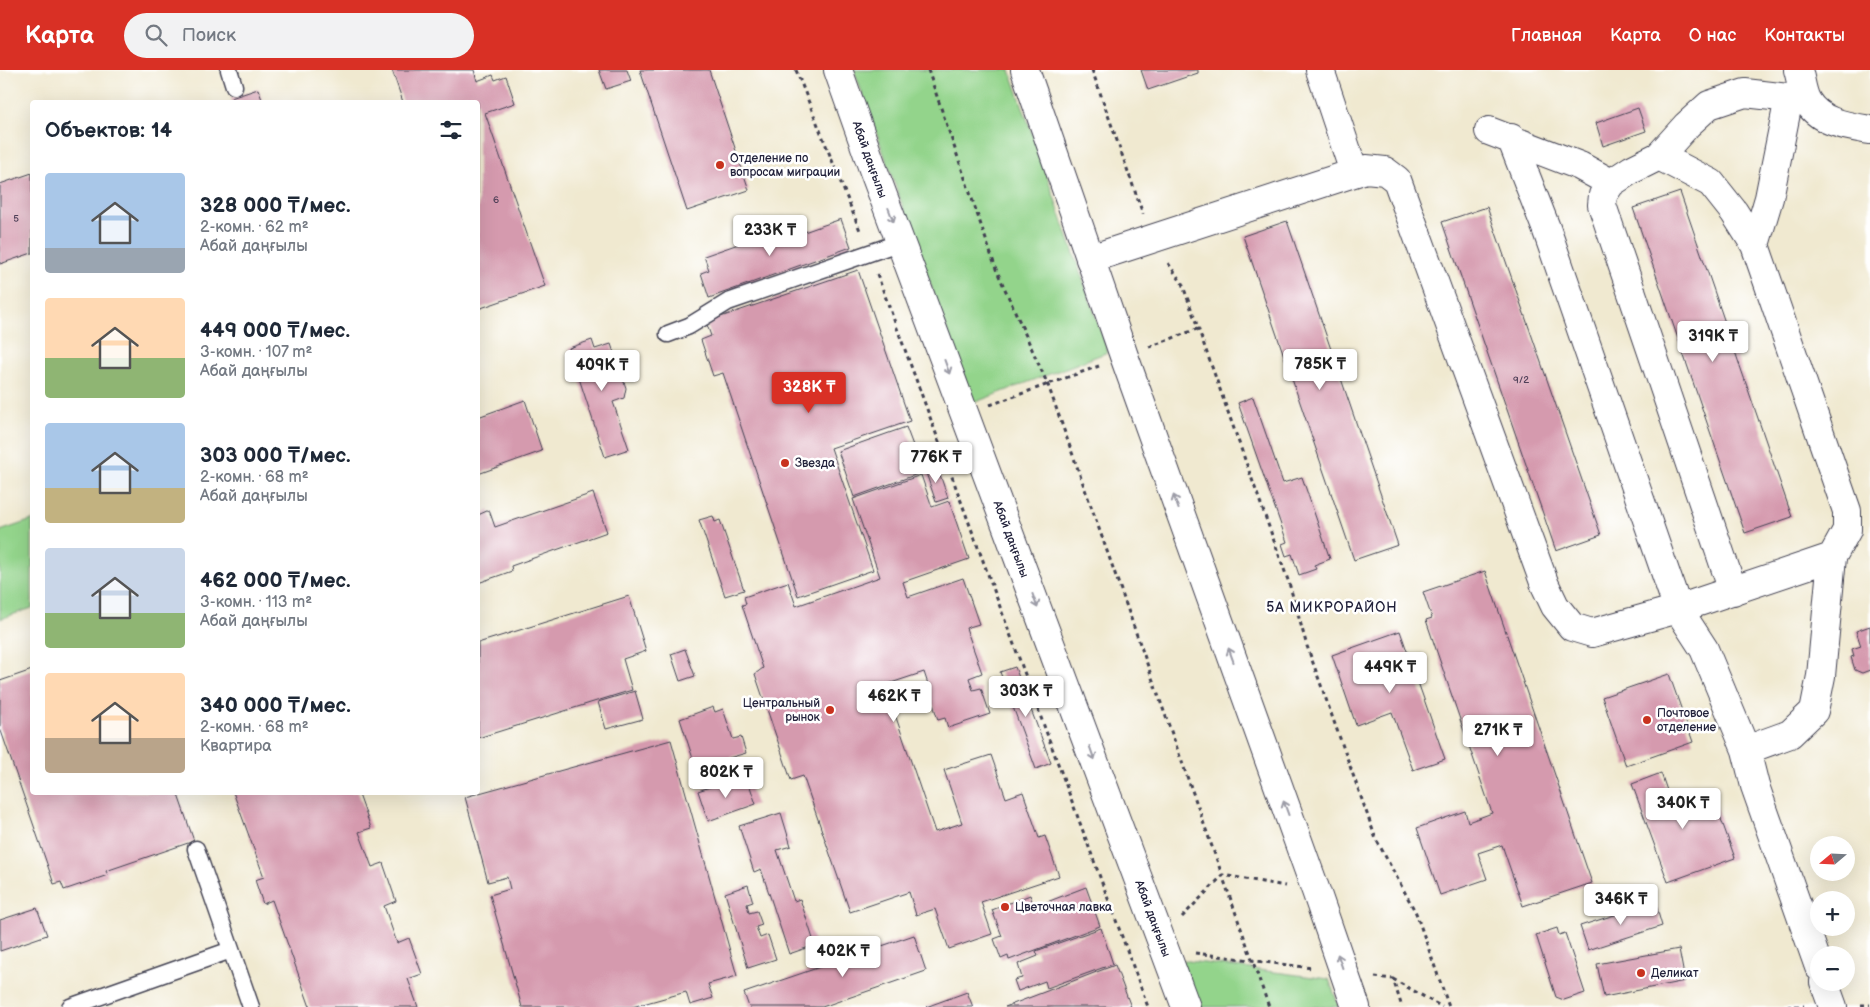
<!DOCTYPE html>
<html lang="ru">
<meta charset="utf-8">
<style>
:root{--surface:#fff;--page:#f2f2f3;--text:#1f2937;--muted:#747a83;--accent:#d93025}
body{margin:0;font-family:"Balsamiq Sans",sans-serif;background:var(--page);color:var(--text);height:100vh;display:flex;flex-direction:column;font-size:19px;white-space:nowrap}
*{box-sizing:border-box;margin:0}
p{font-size:16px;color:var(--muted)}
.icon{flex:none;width:28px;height:28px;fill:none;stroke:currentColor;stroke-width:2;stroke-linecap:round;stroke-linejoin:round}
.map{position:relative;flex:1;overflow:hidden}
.panel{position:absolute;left:30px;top:30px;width:450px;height:695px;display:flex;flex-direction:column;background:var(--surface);border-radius:5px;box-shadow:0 5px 20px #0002}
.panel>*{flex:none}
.needle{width:32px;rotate:251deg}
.fabs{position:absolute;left:1810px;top:766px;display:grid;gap:10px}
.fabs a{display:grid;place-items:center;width:45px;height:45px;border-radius:50%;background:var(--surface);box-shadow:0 5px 20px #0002;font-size:25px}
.price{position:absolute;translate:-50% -42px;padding:0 11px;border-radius:5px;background:#fff;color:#222;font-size:16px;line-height:32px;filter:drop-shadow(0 1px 2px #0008)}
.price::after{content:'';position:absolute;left:50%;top:30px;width:15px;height:11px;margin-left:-8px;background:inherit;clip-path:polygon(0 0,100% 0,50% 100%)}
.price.selected{background:var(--accent);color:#fff}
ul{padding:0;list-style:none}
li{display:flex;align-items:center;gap:15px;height:125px;padding:0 15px}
li span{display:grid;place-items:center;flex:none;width:140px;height:100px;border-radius:5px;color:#555}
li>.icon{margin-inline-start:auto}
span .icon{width:60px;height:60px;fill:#fffc;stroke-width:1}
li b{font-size:21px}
h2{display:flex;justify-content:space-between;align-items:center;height:60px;padding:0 15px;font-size:21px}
header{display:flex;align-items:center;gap:30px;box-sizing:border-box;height:70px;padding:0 25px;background:var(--accent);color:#fff}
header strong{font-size:24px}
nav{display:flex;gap:28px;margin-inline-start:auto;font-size:18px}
.search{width:350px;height:45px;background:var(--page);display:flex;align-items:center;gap:12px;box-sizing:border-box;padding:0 18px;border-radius:28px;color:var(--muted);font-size:19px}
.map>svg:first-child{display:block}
.park{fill:#93d48b;stroke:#5a7b63}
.building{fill:#d59aae}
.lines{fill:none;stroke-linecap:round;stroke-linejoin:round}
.lane-casing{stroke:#414051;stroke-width:19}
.street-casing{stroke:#414051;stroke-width:30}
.secondary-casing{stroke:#414051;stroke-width:30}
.path{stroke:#414051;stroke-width:3;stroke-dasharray:4 4;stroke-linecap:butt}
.lane{stroke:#fff;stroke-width:16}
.street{stroke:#fff;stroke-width:28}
.secondary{stroke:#fff;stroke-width:28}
.oneway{stroke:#9c9ca7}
.poi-dot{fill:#c8321e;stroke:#fff;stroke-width:2}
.labels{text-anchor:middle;stroke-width:5;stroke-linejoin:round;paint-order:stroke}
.number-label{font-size:10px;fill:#4f4058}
.poi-label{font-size:12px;fill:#22223b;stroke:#fff;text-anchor:start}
.street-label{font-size:12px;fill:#22223b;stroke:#fff}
.neighbourhood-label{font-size:14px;letter-spacing:1px;fill:#22223b;stroke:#fff}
</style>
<header>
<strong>Карта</strong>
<div class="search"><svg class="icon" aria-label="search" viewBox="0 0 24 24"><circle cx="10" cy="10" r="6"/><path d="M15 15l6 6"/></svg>Поиск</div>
<nav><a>Главная</a><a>Карта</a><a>О нас</a><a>Контакты</a></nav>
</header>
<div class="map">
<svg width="1870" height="937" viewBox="0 0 1870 937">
<rect width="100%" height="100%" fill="#fff"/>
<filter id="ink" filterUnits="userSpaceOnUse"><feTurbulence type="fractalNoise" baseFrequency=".02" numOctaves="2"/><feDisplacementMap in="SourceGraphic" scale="10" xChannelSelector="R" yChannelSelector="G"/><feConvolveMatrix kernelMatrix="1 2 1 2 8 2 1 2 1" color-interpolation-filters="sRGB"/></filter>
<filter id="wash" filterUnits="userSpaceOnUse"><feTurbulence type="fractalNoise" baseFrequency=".0096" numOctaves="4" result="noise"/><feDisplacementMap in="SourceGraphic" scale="20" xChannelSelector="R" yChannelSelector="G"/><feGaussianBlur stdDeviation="1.12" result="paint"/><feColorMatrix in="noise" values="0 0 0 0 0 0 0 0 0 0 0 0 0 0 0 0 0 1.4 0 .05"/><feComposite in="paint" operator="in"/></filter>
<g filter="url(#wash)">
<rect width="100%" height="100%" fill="#f0e9d0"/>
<path class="park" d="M854,0h156l98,282 -135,51z
M32,450v88l-32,11v-88z
M1181,890l148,19 10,28h-140z"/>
<g id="blocks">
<path class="building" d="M392,0h82l3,11 16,-6 2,5 11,-4 9,27 -30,10 60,173 -67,23v-207h-75z
M599,0h28l4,11 -25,8z
M640,0h69l40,120 -62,21z
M1141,0h57v3l-50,17z
M258,19l5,13h-31l-1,-4z
M1638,38l8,23 -43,15 -7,-23z
M32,103v80l-32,11v-80z
M1680,122l112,325 -47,16 -112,-325z
M1487,137l114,328 -45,16 -114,-329z
M841,149l10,28 -142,51 -8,-25 8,-3 -5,-14 66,-23 3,10z
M1287,151l111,324 -44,15 -111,-324z
M858,200l52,151 -79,27 42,122 -75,26 -75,-223 -10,3 -12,-36 10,-4 -5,-14z
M592,270l3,9 16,-5 15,44 -2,10 -11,4 16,47 -24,8 -36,-109z
M1253,327l30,86 19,-6 28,82 -16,6 2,4 -17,6 -7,-21 -6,2 -4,-12 5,-2 -49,-139z
M525,330l17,51 -64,23v-57z
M906,357l17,45 -69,25 -16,-46z
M937,396l11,32 -12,4 -11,-32z
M921,405l11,32 17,-6 20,58 -66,23 5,15 55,-19 16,46 -13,4 16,45 -13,5 4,12 8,-2 9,26 -42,14 -3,-10 -7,2 -5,-16 -11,3 -6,-19 12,-4 -4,-12 -39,13 50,147 27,-9 -18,-53 47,-15 15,43 17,-6 16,46 6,-2 14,40 -78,26 11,32 -43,15 -14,-40 -19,6 -7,-23 -59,20 -47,-136 -12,4 -36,-106 8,-6 -21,-63 4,-1 -2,-7 44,-15 8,24 84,-29 -27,-78z
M593,423l14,39 -96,34 1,5 -34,12v-68l11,-5 6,17z
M713,446l2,6 5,-2 24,70 -19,6 -26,-76z
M1485,501l107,312 -69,23 -21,-61 -24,8 9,26 -47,16 -23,-67 48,-17 3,11 24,-9 -66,-193 6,-2 -9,-26z
M629,526l17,55 -23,8 9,31 -154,48v-95z
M1870,556v44l-8,3 -7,-3 -4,-13 3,-1 -2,-7 9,-3 -5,-15z
M1400,561l45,128 -32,11 -21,-58 -36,13 -24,-70z
M685,579l10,27 -15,5 -9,-27z
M1015,597l36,96 -15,6 -36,-97z
M32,600v122h145l17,49 -88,30 2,4 -44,15 -3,-8 -7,2 -54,-156v-47z
M1669,604l24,68 -67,24 -24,-69z
M635,621l8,28 -37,10 -8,-27z
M713,637l2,5 8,-3 10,30 8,-2 5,16 -17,5 3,8 -33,11 -19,-58z
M671,670l66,236 -29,8 5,14 -23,7 -4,-13 -54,15h-110l-32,-112 20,-6 -3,-12 -19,5 -23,-85z
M1661,703l12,35 39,-14 23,64 -67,24 -36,-98z
M737,708l2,6 9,-3 8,23 -48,17 -10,-30z
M233,722h125l13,36 -12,4 13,35 11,-4 13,38 -12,5 13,37 12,-5 13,36 -14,5 10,28h-108l-38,-107 -9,4 -8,-24 9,-3z
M781,743l10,33 -14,4 17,51 6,-2 15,46 -26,9 -28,-85 -7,3 -15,-46z
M748,815l5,17 -6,2 2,9 8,-2 5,14 -6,2 4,11 8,-3 8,24 -28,9 -23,-75z
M1086,817l14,39 -91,34 -1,-4 -7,3 -7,-20 8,-3 -10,-26 38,-15 4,12z
M1655,832l7,24 -74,24 -8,-24z
M37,838l10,27 -47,16v-31z
M1101,858l12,36 -66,24 -2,-7 -27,10 -4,-11 8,-2 -4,-14 20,-8 -2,-5z
M1557,858l2,7 6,-2 20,60 -21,7 -8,-3 -20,-62z
M914,865l12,36 -104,36h-73l-5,-14z
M1679,879l6,32 -81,16 -7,-33z
M1115,895l16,42h-126z
M967,922l6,15h-47z"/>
</g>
</g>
<g filter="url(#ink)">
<use href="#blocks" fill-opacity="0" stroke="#414051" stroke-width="1"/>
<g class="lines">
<g class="lane-casing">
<path id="lane" d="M229,0l5,16
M668,264l21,-8 39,-24 173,-60
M196,779l55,158
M70,937l161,-57"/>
</g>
<g class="street-casing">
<path id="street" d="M1320,0l34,102
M1798,0c3,9 4,23 9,31 13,22 40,25 63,29
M1489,61l91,35 31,17
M1511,68l35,90 132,381 26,40 42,101 9,36 64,181
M1755,175l14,-47 20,-100
M1090,189l276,-90 19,2 12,9 148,405 10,21 17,21 20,6 86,-24 154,-52 15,-27v-19l-92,-266 -21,-33 -23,-29 -52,-27
M1733,521l-131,-386 1,-10 8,-12 20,-13 28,-14 28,-31 22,-20 36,-12 61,7
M1746,680l44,-16 24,-23 7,-35 11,-119
M1824,912l9,25"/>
</g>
<g class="secondary-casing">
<g id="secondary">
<path id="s1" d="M838,0l35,99 313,838"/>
<path d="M1025,0l99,286 192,535 40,116"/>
</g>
</g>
<path class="path" d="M796,0l65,163
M928,0l68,199 52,116 221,622
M1092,0l51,144
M1168,193l14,20 107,300 18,63 69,193 40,74 33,94
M877,204l271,733
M1149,277l48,-18
M990,335l109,-39
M1182,847l41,-42 62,11
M1195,883l117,15
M1375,907l18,2 9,28
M1393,909l49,28
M1861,935h9
M1771,937l33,-1"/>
<use href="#lane" class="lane"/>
<use href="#street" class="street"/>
<use href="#secondary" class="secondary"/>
</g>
<defs><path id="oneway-shaft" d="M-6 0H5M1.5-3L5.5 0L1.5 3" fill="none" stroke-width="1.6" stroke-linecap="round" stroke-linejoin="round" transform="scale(1.25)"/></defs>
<g class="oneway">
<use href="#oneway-shaft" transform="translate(891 145) rotate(69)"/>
<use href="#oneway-shaft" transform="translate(947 297) rotate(70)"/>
<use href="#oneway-shaft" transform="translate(1176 432) rotate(-110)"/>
<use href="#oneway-shaft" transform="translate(1035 531) rotate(70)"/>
<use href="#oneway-shaft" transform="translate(1231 585) rotate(-110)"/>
<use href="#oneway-shaft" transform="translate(1092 683) rotate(70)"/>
<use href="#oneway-shaft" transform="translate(1286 738) rotate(-110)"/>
<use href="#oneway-shaft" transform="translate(1340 891) rotate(-109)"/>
</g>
</g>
<g class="poi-dot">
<circle cx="720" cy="95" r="5"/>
<circle cx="785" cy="393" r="5"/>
<circle cx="830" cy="640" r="5"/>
<circle cx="1647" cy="650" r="5"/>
<circle cx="1005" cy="837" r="5"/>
<circle cx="1641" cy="903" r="5"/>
</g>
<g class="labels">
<g class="number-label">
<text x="496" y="133">6</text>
<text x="16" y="152">5</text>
<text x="1521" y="313">9/2</text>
</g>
<g class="poi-label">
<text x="730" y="92">Отделение по<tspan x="730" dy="14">вопросам миграции</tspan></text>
<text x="795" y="397">Звезда</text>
<text x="820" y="637" text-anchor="end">Центральный<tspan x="820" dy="14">рынок</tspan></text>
<text x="1657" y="647">Почтовое<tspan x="1657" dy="14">отделение</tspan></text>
<text x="1015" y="841">Цветочная лавка</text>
<text x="1651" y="907">Деликат</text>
</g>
<g class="street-label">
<text dy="4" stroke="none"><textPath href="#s1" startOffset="95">Абай даңғылы</textPath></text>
<text dy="4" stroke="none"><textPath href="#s1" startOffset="500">Абай даңғылы</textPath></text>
<text dy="4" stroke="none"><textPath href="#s1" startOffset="905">Абай даңғылы</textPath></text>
</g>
<g class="neighbourhood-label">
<text x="1332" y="542">5А МИКРОРАЙОН</text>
</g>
</g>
</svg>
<div class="fabs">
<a><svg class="needle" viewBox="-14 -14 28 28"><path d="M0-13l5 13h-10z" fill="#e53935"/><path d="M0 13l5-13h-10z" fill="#747a83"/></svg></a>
<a>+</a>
<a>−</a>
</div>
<b class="price" style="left:770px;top:187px">233K ₸</b>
<b class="price" style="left:1713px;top:293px">319K ₸</b>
<b class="price" style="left:1320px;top:321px">785K ₸</b>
<b class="price" style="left:602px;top:322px">409K ₸</b>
<b class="price selected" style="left:809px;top:344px">328K ₸</b>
<b class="price" style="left:936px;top:414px">776K ₸</b>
<b class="price" style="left:1390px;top:624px">449K ₸</b>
<b class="price" style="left:1026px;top:648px">303K ₸</b>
<b class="price" style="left:894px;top:653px">462K ₸</b>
<b class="price" style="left:1498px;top:687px">271K ₸</b>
<b class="price" style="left:726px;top:729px">802K ₸</b>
<b class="price" style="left:1683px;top:760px">340K ₸</b>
<b class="price" style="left:1621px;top:856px">346K ₸</b>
<b class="price" style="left:843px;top:908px">402K ₸</b>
<section class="panel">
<h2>Объектов: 14<svg class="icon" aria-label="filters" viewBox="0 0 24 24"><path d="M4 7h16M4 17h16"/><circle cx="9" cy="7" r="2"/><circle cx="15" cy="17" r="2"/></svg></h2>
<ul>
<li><span style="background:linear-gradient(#a9c7e8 75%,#9aa5b1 0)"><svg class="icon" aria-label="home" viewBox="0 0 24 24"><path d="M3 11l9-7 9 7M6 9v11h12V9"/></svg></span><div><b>328 000 ₸/мес.</b><p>2-комн. · 62 m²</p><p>Абай даңғылы</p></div></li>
<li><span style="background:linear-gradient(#ffd9b3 60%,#8fb573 0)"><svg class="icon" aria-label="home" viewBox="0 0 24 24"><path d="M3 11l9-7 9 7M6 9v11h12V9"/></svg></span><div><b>449 000 ₸/мес.</b><p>3-комн. · 107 m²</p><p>Абай даңғылы</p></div></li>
<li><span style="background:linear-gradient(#a9c7e8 65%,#c2b280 0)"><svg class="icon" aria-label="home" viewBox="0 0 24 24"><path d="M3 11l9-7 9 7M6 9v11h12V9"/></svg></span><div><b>303 000 ₸/мес.</b><p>2-комн. · 68 m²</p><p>Абай даңғылы</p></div></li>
<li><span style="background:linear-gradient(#c9d6e8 65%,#8fb573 0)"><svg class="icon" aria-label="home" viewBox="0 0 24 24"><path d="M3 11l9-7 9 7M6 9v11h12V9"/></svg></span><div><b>462 000 ₸/мес.</b><p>3-комн. · 113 m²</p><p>Абай даңғылы</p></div></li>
<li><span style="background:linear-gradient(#ffd9b3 65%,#b9a48a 0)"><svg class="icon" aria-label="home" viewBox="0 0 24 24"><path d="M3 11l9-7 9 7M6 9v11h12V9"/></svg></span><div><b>340 000 ₸/мес.</b><p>2-комн. · 68 m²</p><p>Квартира</p></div></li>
</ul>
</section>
</div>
